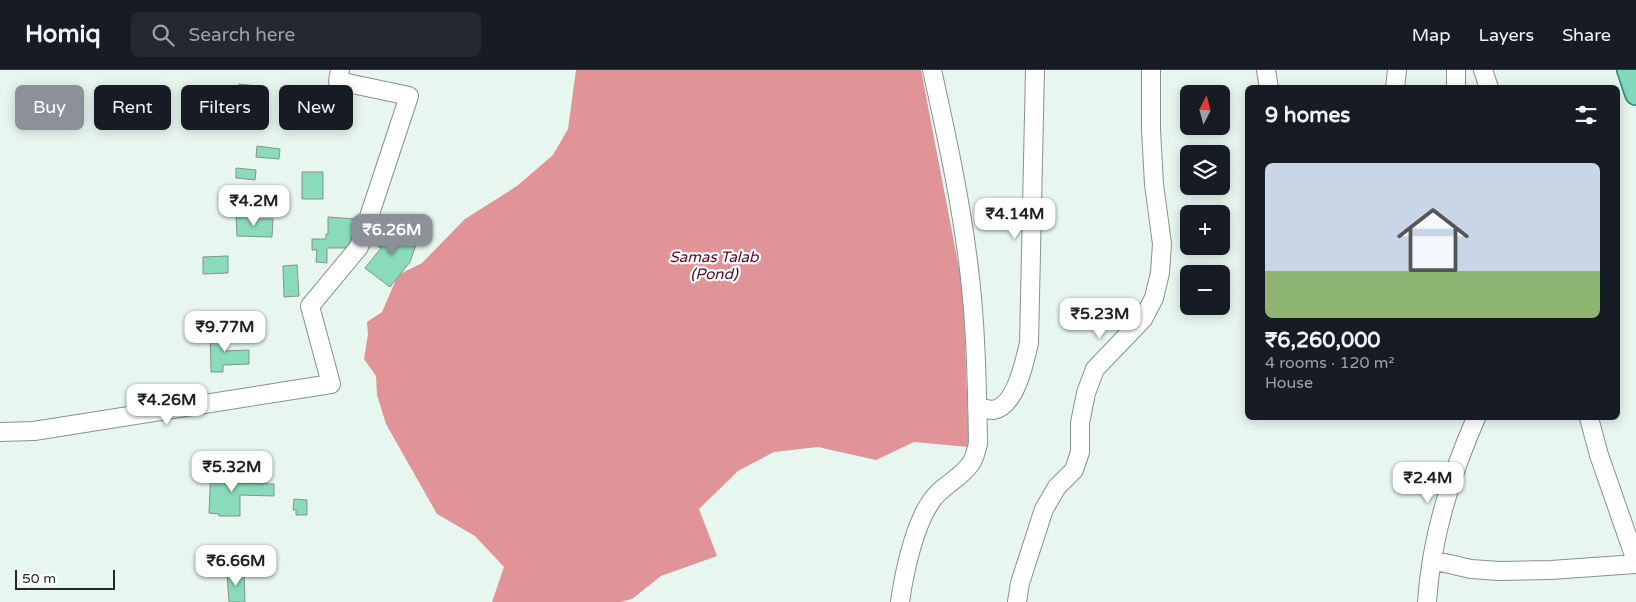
<!DOCTYPE html>
<meta charset="utf-8">
<style>
:root{--surface:#171b24;--page:#242831;--text:#f1f3f6;--muted:#9ea1a6;--line:#363941;--accent:#8c9099}
body{margin:0;font-family:"Varela Round",sans-serif;background:var(--page);color:var(--text);height:100vh;display:flex;flex-direction:column;font-size:19px;white-space:nowrap}
*{box-sizing:border-box;margin:0}
p{font-size:16px;color:var(--muted)}
.icon{flex:none;width:28px;height:28px;fill:none;stroke:currentColor;stroke-width:2;stroke-linecap:round;stroke-linejoin:round}
.map{position:relative;flex:1;overflow:hidden}
.sheet{position:absolute;left:1245px;top:15px;width:375px;height:335px;display:flex;flex-direction:column;background:var(--surface);border-radius:8px;box-shadow:0 2px 12px #0003}
.sheet>*{flex:none}
.top-card{position:absolute;left:15px;top:15px;width:475px;height:45px;display:flex;gap:10px}
.needle{width:32px;rotate:6deg}
.tools{position:absolute;left:1180px;top:15px;display:grid;gap:10px}
.tools a{display:grid;place-items:center;width:50px;height:50px;border-radius:8px;background:var(--surface);box-shadow:0 2px 12px #0003;font-size:25px}
.scale{position:absolute;left:15px;bottom:12px;width:100px;box-sizing:border-box;padding-left:5px;border:2px solid #232926;border-top:0;font-size:14px;line-height:18px;white-space:nowrap;color:#232926;-webkit-text-stroke:4px #fff;paint-order:stroke}
.price{position:absolute;translate:-50% -42px;padding:0 11px;border-radius:10px;background:#fff;color:#222;font-size:16px;line-height:32px;filter:drop-shadow(0 1px 2px #0008)}
.price::after{content:'';position:absolute;left:50%;top:30px;width:15px;height:11px;margin-left:-8px;background:inherit;clip-path:polygon(0 0,100% 0,50% 100%)}
.price.on{background:var(--accent);color:#fff}
ul{padding:0;list-style:none}
li{display:grid;align-content:center;gap:10px;height:265px;padding:0 20px}
li+li{border-top:1px solid var(--line)}
li span{display:grid;place-items:center;height:155px;border-radius:8px;color:#555}
li>.icon{margin-inline-start:auto}
span .icon{width:90px;height:90px;fill:#fffc;stroke-width:1}
li b{font-size:21px}
h2{display:flex;justify-content:space-between;align-items:center;height:60px;padding:0 20px;font-size:21px}
.chip{padding:0 18px;border-radius:8px;background:var(--surface);box-shadow:0 2px 12px #0003;font-size:18px;line-height:45px}
.chip.on{background:var(--accent);color:#fff}
header{display:flex;align-items:center;gap:30px;box-sizing:border-box;height:70px;padding:0 25px;background:var(--surface);border-bottom:1px solid var(--line)}
header strong{font-size:24px}
nav{display:flex;gap:28px;margin-inline-start:auto;font-size:18px}
.search{width:350px;height:45px;background:var(--page);display:flex;align-items:center;gap:12px;box-sizing:border-box;padding:0 18px;border-radius:8px;color:var(--muted);font-size:19px}
.map>svg:first-child{display:block}
.water{fill:#e09497}
.building{fill:#8adbbb;stroke:#85938c}
.lines{fill:none;stroke-linecap:round;stroke-linejoin:round}
.minor-casing{stroke:#85938d;stroke-width:20}
.major-casing{stroke:#288a6c;stroke-width:24}
.minor{stroke:#fff;stroke-width:18}
.major{stroke:#80d8bd;stroke-width:21}
.labels{text-anchor:middle;stroke-width:4.5;stroke-linejoin:round;paint-order:stroke}
.water-label{font-size:15px;font-style:italic;fill:#60021a;stroke:#fff}
</style>
<header>
<strong>Homiq</strong>
<div class="search"><svg class="icon" aria-label="search" viewBox="0 0 24 24"><circle cx="10" cy="10" r="6"/><path d="M15 15l6 6"/></svg>Search here</div>
<nav><a>Map</a><a>Layers</a><a>Share</a></nav>
</header>
<div class="map">
<svg width="1636" height="532" viewBox="0 0 1636 532">
<rect width="100%" height="100%" fill="#e7f6ef"/>
<path class="water" d="M576,0h345l42,219 6,158 -55,-5 -38,18 -58,-13 -44,5 -36,19 -39,38 18,47 -56,20 -29,23 -12,3h-128l12,-35 -29,-31 -38,-22 -51,-90 -9,-29 -1,-19 -12,-17 4,-25 -1,-12 15,-10 16,-37 24,-12 43,-44 52,-33 36,-31 15,-26z"/>
<path class="building" d="M239,14l18,2 -3,14 -6,-1 -3,16 -10,-1z
M257,76l23,3 -1,10 -23,-2z
M236,98l20,2 -1,10 -19,-2z
M302,102h21v27h-21z
M236,145h16v4h21l-1,18 -35,-1z
M328,147l27,2v7l-5,16 -5,6h-18v15l-11,-1 1,-12h-5v-11h14v-5h2z
M384,158l34,11 -8,23 -20,25 -25,-19 17,-21h-4z
M228,186v17l-25,1v-17z
M297,195l2,31 -15,1 -1,-31z
M210,259h14l-1,22 26,-1v14l-26,1v7h-12z
M211,399l20,1v13l43,1v12l-34,-1v21h-21v-2l-10,-1z
M294,429l13,1v15h-11v-5h-3z
M244,502l1,30h-16l-2,-29z"/>
<g class="lines">
<g class="minor-casing">
<path id="minor" d="M1266,0l3,18
M1483,0l6,18
M1395,18l2,-18
M1456,18v-18
M977,337c5,1 12,3 16,3 23,-3 32,-50 36,-67l6,-273
M1589,348l10,37 37,106
M0,362l34,-1 297,-47 -21,-78 49,-59 50,-151 -71,-15 2,-11
M1432,490l39,9 28,2 52,-1 85,-6
M900,532c4,-29 14,-75 30,-99 10,-17 31,-24 41,-40 4,-5 5,-13 7,-19 -1,-61 -2,-122 -10,-183 -8,-64 -22,-128 -36,-191
M1017,532l3,-19 24,-74 13,-22 17,-17 6,-18v-29l6,-30 9,-24 48,-50 11,-21 6,-25 2,-29 -8,-60 -3,-54v-60
M1427,532c4,-63 24,-127 49,-184"/>
</g>
<g class="major-casing">
<path id="major" d="M1628,0l8,24"/>
</g>
<use href="#minor" class="minor"/>
<use href="#major" class="major"/>
</g>
<g class="labels">
<g class="water-label">
<text x="714" y="192">Samas Talab<tspan x="714" dy="17">(Pond)</tspan></text>
</g>
</g>
</svg>
<div class="tools">
<a><svg class="needle" viewBox="-14 -14 28 28"><path d="M0-13l5 13h-10z" fill="#e53935"/><path d="M0 13l5-13h-10z" fill="#9ea1a6"/></svg></a>
<a><svg class="icon" aria-label="layers" viewBox="0 0 24 24"><path d="M12 4l9 5-9 5-9-5zM3 14l9 5 9-5"/></svg></a>
<a>+</a>
<a>−</a>
</div>
<div class="scale">50 m</div>
<b class="price" style="left:254px;top:157px">₹4.2M</b>
<b class="price" style="left:1015px;top:170px">₹4.14M</b>
<b class="price on" style="left:392px;top:186px">₹6.26M</b>
<b class="price" style="left:1100px;top:270px">₹5.23M</b>
<b class="price" style="left:225px;top:283px">₹9.77M</b>
<b class="price" style="left:167px;top:356px">₹4.26M</b>
<b class="price" style="left:232px;top:423px">₹5.32M</b>
<b class="price" style="left:1428px;top:434px">₹2.4M</b>
<b class="price" style="left:236px;top:517px">₹6.66M</b>
<div class="top-card">
<a class="chip on">Buy</a>
<a class="chip">Rent</a>
<a class="chip">Filters</a>
<a class="chip">New</a>
</div>
<section class="sheet">
<h2>9 homes<svg class="icon" aria-label="filters" viewBox="0 0 24 24"><path d="M4 7h16M4 17h16"/><circle cx="9" cy="7" r="2"/><circle cx="15" cy="17" r="2"/></svg></h2>
<ul>
<li><span style="background:linear-gradient(#c9d6e8 70%,#8fb573 0)"><svg class="icon" aria-label="home" viewBox="0 0 24 24"><path d="M3 11l9-7 9 7M6 9v11h12V9"/></svg></span><div><b>₹6,260,000</b><p>4 rooms · 120 m²</p><p>House</p></div></li>
</ul>
</section>
</div>
